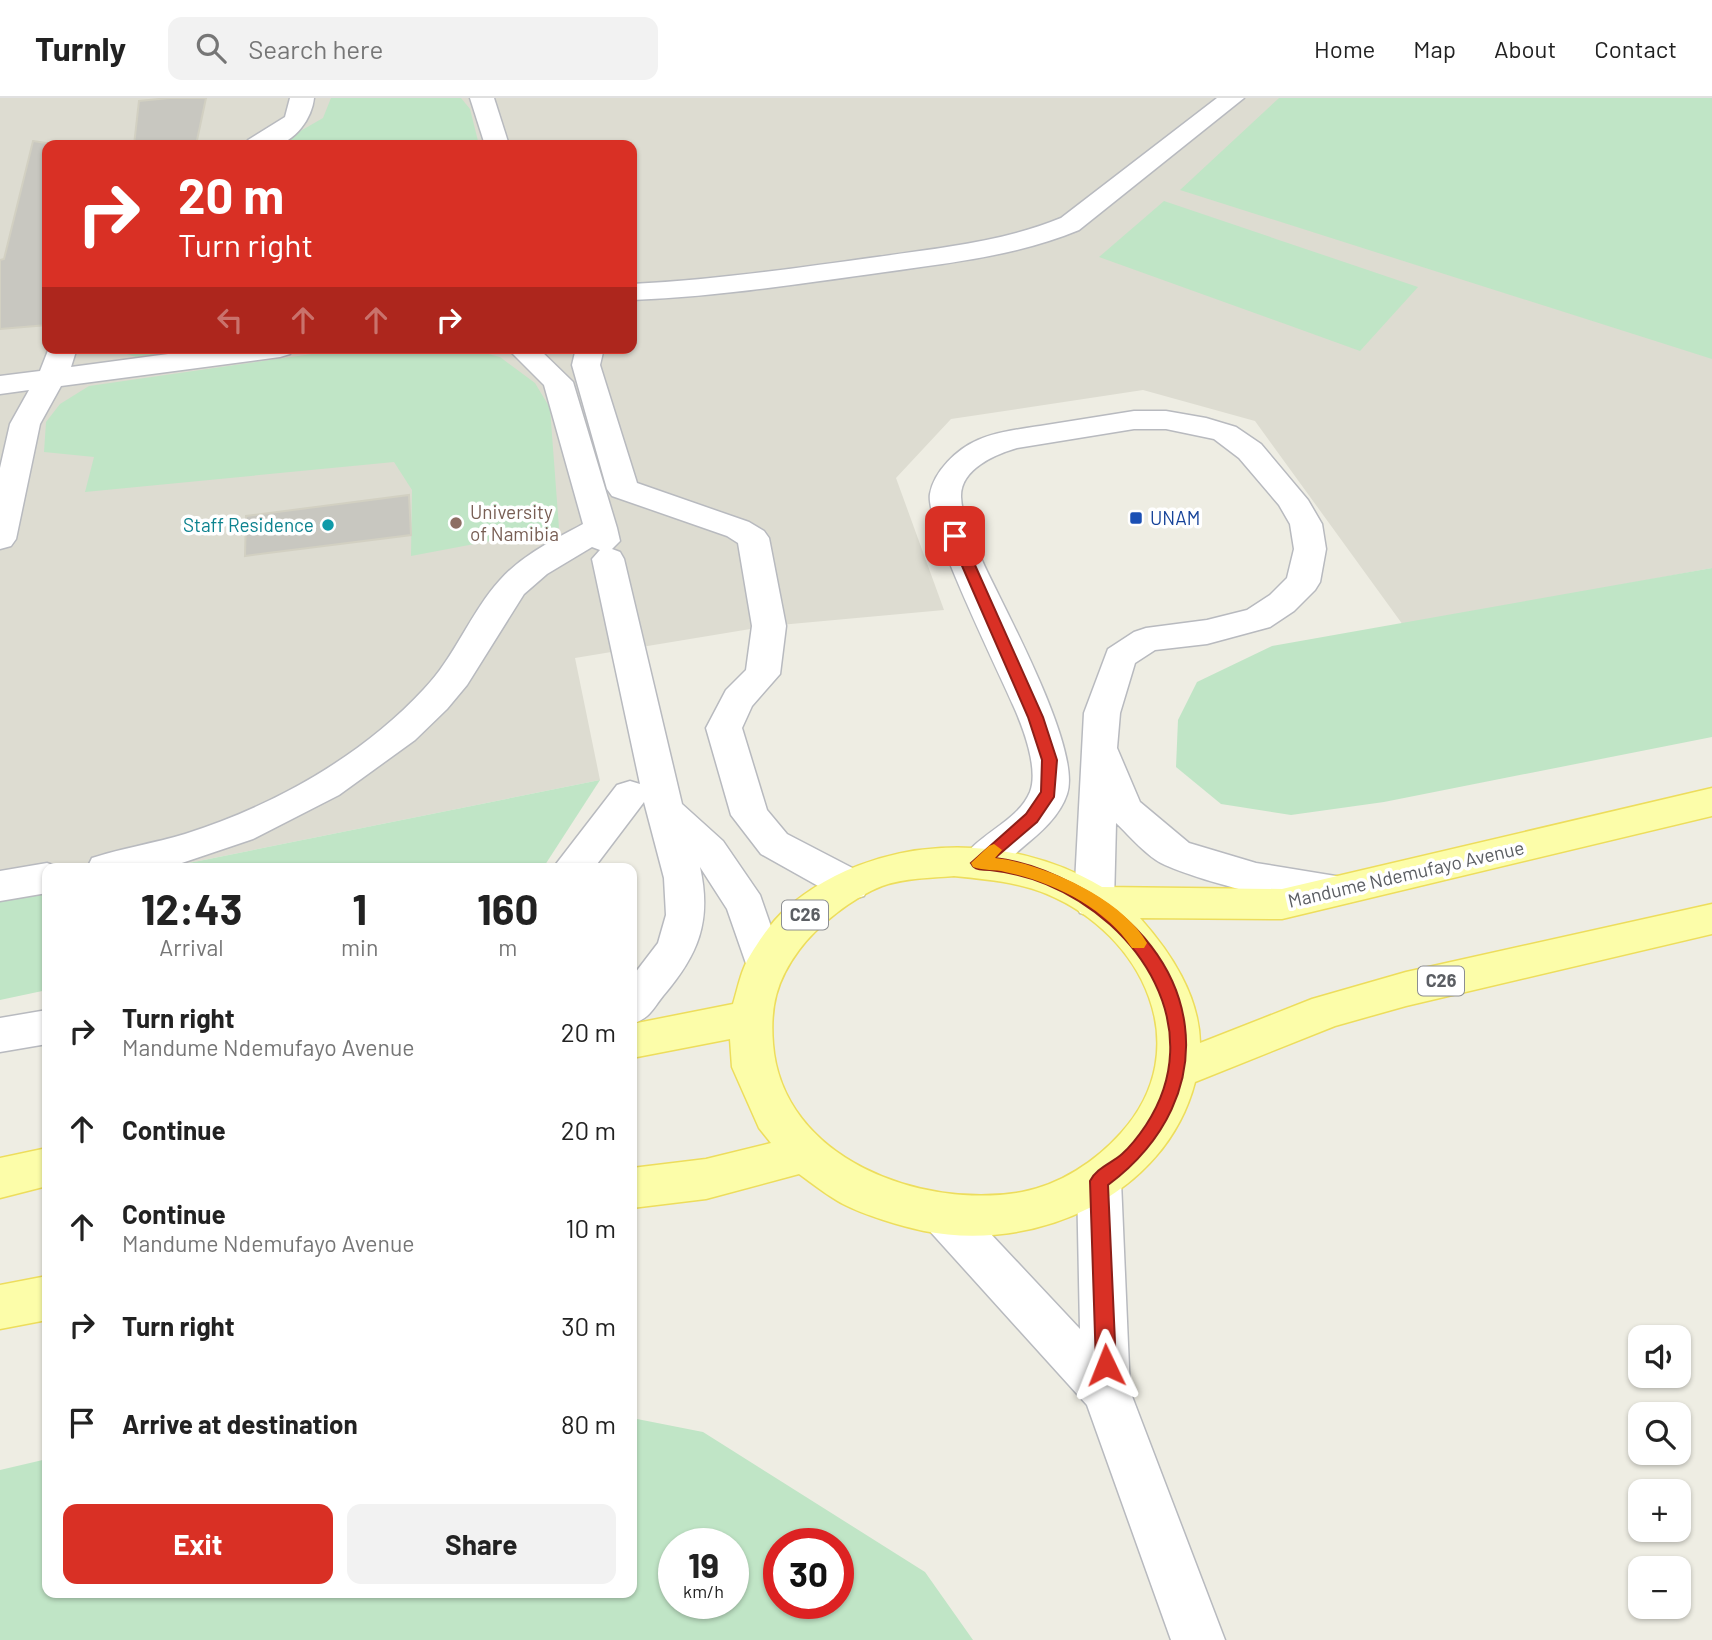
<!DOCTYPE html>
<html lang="en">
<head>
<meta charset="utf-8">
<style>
  :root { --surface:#fff; --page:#f2f2f2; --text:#222; --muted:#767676; --line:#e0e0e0; --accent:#d93025 }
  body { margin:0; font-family:Barlow,sans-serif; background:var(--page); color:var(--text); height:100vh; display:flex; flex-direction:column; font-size:26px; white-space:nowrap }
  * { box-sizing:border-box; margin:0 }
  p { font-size:23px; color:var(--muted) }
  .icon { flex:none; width:38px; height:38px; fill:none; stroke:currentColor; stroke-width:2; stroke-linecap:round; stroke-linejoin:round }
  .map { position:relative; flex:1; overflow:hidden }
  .panel { position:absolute; left:42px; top:765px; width:595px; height:735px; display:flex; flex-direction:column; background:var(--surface); border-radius:14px; box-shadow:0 2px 5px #0004 }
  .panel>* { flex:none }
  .hud { position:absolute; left:42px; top:42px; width:595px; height:214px; border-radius:14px; box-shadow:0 2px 5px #0004; background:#d93025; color:#fff; overflow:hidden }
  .buttons { position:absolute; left:1628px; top:1227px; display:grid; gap:14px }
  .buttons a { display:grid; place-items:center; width:63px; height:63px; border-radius:14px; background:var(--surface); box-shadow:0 2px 5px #0004; font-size:35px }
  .speed { position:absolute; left:658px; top:1430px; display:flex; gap:14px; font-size:35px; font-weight:700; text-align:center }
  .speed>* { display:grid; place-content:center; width:91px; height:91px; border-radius:50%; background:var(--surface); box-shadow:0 2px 5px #0004; line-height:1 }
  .speed small { font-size:18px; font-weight:400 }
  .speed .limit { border:10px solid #d22; background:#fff; color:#111 }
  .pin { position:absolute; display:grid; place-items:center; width:60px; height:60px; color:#fff; margin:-30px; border-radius:14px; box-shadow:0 4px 10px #0006 }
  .me { position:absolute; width:77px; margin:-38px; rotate:358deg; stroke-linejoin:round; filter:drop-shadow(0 0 5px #0008) }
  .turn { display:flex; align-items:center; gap:24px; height:147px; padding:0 21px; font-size:32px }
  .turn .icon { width:91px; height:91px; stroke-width:2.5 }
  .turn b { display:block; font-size:49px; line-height:60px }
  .lanes { display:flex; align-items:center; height:66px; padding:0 21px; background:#0003; justify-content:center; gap:35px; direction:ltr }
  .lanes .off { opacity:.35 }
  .eta { display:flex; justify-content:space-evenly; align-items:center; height:119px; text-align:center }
  .eta b { font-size:42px; font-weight:700; line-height:49px }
  .action { display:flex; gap:14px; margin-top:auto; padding:14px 21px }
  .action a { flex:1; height:80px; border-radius:14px; background:var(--accent); color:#fff; font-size:28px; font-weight:700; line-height:80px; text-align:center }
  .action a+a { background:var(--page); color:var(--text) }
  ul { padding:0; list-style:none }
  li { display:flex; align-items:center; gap:21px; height:98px; padding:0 21px }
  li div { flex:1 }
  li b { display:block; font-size:26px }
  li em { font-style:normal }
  header { display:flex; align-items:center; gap:42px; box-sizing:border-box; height:98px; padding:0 35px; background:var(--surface); border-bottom:2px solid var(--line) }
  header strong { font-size:33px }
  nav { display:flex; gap:38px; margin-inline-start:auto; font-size:24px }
  .search { width:490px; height:63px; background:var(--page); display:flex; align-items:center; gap:18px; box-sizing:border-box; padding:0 24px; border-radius:14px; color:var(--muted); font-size:26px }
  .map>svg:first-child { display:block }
</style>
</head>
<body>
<header>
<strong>Turnly</strong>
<div class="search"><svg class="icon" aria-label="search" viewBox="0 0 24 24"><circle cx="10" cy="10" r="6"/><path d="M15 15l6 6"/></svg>Search here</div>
<nav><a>Home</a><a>Map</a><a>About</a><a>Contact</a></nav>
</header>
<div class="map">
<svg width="1712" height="1542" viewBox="0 0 1712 1542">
  <rect width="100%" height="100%" fill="#eeede3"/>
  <path fill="#dddcd1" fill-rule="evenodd" d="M0,0H1712V470L1403,527L1255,323L1143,292L951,321L896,380L944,512L769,528L575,560L600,682L164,770H47V794L0,803ZM47,47H632V250H47Z"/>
  <g fill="#c0e5c6" fill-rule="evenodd">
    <polygon points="331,0 461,0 470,11 479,47 276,47 323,20"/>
    <polygon points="1279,0 1712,0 1712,261 1180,92"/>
    <polygon points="1164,103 1418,189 1360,253 1099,159"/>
    <polygon points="111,250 207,250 135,259"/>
    <polygon points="354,250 465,250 500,259 535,285 550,310 559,430 411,458 412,392 394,364 85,394 94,359 44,354 46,324 60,306 89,288"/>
    <polygon points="1712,470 1712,639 1384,704 1291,717 1221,706 1176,669 1178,622 1197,584 1272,548"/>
    <polygon points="600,682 543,770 164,770"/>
    <polygon points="47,794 47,892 0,902 0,803"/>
    <path d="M632,1320L703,1334L925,1474L973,1542H0V1372L47,1361V1494H632ZM674,1446H733V1505H674ZM779,1446H838V1505H779Z"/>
  </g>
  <g fill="#c8c7c0" stroke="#d2d0c2" stroke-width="2">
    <polygon points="169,0 206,0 196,47 134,47 139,3"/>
    <polygon points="33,43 47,45 47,227 0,231 0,162 4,161"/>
    <polygon points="409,397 411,437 245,458 246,418"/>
  </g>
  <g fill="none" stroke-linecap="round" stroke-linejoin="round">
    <defs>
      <g id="minor">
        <path d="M290,0H314C312,20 295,45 273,47C264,48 254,47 245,47L248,42L285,19Z"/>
        <polygon points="470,0 494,0 509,47 485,47"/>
        <path d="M1217,0H1244L1079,132C1014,159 941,166 871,176C791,187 712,199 632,202V186C715,182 795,170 877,159C939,150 1003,144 1061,120Z"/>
        <polygon points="49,250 77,250 71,269 213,250 294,250 290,256 280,259 61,288 40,326 16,441 11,448 0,451 0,370 10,326 29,292 0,296 0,278 40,273"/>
        <path d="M507,250H538L573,284L617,430L620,443L612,451L620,454L624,461L682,706L723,743L760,797L784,866L778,877L764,882L750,877L727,811L700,769C712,824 698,857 663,898C652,912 650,920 632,926V879L658,845L666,817L664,780L644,704L594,770H553L617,687L630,683L640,686L592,461L600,452L592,449L547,476L524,496L467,587L447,611L415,642L339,697L253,741L167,770H87L92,760C123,750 155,745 185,736C273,708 361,659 424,591C455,559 470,515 500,482C522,457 554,442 583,426L544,287Z"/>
        <polygon points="576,250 604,250 600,267 637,385 749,424 764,433 769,440 786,528 780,576 752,608 742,630 767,712 787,736 864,776 869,787 864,798 850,802 836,798 761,756 731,717 706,630 726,592 746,572 752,528 738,445 727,438 612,398 607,391 572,267"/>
        <path d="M1134,313H1166L1206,320L1236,329L1261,346L1308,402L1322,426L1326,451L1320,484L1315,492L1294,513L1270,529L1207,546L1155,552L1135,565L1120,615L1117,650L1140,704L1189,745L1256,765L1354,781L1359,792L1354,803C1316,815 1203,784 1165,767C1147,759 1130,738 1116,725L1114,804L1108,815L1094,819L1080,815L1074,804L1084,615L1108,551L1134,534L1146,530L1207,522L1247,512L1270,497L1287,480L1294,451L1290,426L1279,407L1239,360L1214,341L1166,331H1134L1017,350C996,356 960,371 961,399C962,423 976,448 985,469C1006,514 1082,652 1067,696C1060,718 1040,735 1023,749C1004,765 992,784 965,775L960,765C976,736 1017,725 1030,694C1039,671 1023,629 1013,607C998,572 925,424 930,396C934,373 957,351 978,342C996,334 1020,331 1040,328C1071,323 1103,318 1134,313Z"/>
        <polygon points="47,765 61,770 47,770 47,795 0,803 0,773"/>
        <polygon points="47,912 47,946 0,954 0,920"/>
        <polygon points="1099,1063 1115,1069 1121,1083 1130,1293 1225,1542 1171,1542 1087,1307 927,1130 920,1116 927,1102 943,1096 959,1102 1080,1231 1077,1083 1083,1069"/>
      </g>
      <g id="major">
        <path d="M1712,690V718L1282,821L1140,820C1171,855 1199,897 1200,945L1312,901L1406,874L1712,806V836L1406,908L1335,928L1195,984C1165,1099 1034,1155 924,1133C901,1128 864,1117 843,1106C828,1098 813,1086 799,1076L706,1101L632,1110V1070L706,1061L771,1045L759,1030L732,969L730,941L632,960V926L733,906C738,890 741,871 751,856C760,841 774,821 787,810C873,736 1006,731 1102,789L1282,791ZM954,778C985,781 1018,784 1047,796C1143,836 1198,950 1121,1035C1096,1063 1060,1087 1022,1094C922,1112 782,1061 773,946C770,909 776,883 799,852C817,828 853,799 882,788C904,780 931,780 954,778Z"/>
        <polygon points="47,1050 47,1088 0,1100 0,1060"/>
        <polygon points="47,1178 47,1222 0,1231 0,1187"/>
      </g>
    </defs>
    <use href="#minor" stroke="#b8babf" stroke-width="3"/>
    <use href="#major" stroke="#eddd5c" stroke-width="3"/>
    <use href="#minor" fill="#fff" fill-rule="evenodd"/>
    <use href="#major" fill="#fcfda9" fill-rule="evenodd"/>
  </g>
  <path fill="#d93025" stroke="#8d1f18" stroke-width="2" d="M955,434L962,438L1043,619L1057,662L1054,699L1037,724L995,760C1022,763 1051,774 1075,787C1204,852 1228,997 1108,1087L1116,1267L1113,1273L1106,1276L1099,1273L1096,1267L1090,1083C1096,1070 1112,1065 1122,1056C1131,1048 1140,1036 1146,1027C1209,931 1140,825 1046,786C1029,779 1008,774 990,772C985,772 977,772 974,769C972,768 972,766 971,765L1026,716L1041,694L1042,662L1028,619L949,438Z"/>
  <path fill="#f59e0b" d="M994,746L1002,752L995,760C1043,765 1123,801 1147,845L1144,850H1132C1105,809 1052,784 1005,774C995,771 984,773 973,769L971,765L989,748Z"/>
  <rect fill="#1a4fb4" stroke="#fff" stroke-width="2.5" x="1129" y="413" width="14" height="14" rx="3.5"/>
  <circle fill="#8d6e63" stroke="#fff" stroke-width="2.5" cx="456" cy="425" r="7"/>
  <circle fill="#0f9aa8" stroke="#fff" stroke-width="2.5" cx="328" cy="427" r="7"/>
  <g text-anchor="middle" stroke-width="7" stroke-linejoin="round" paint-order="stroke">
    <g fill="#fff" stroke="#8c8e92" stroke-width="2">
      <rect x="782" y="802.5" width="46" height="29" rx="5"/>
      <rect x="1418" y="868.5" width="46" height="29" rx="5"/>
    </g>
    <g font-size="18" font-weight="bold" fill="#5b5e63">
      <text x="805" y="823">C26</text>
      <text x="1441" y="889">C26</text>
    </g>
    <g font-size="19" fill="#785e54" stroke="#fff" text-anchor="start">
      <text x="470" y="421">University<tspan x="470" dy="22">of Namibia</tspan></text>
    </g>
    <g font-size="19" fill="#164399" stroke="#fff" text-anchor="start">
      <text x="1150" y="427">UNAM</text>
    </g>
    <g font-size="19" fill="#0d838f" stroke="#fff" text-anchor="end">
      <text x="314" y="434">Staff Residence</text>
    </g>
    <g font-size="19" fill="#5b5e63" stroke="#fff">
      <text transform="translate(1406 776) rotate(-13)" y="7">Mandume Ndemufayo Avenue</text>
    </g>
  </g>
</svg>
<div class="buttons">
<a><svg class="icon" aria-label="sound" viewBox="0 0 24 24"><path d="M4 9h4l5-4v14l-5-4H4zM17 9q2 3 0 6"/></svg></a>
<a><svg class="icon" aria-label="search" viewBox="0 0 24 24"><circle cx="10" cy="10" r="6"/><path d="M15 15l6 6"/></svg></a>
<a>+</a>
<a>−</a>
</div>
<div class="speed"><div>19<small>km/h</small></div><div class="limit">30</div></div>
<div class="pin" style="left:955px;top:438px;background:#d93025"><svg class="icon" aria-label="arrive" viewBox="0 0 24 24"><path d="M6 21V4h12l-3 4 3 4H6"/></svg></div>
<svg class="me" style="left:1106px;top:1267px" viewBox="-20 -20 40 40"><path d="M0-17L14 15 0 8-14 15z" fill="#d93025" stroke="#fff" stroke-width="4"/></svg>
<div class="hud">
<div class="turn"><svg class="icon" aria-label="right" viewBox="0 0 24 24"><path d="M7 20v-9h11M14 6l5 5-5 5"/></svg><div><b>20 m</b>Turn right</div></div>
<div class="lanes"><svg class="icon off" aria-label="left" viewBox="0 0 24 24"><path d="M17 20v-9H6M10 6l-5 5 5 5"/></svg><svg class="icon off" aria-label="ahead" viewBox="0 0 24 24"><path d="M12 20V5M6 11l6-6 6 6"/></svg><svg class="icon off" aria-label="ahead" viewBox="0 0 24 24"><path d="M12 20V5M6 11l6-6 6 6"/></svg><svg class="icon" aria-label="right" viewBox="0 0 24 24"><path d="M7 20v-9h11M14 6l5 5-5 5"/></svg></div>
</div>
<section class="panel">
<div class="eta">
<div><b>12:43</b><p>Arrival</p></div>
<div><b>1</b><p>min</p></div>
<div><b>160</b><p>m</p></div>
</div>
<ul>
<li><svg class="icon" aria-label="right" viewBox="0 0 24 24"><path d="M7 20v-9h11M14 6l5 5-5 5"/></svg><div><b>Turn right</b><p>Mandume Ndemufayo Avenue</p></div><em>20 m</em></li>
<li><svg class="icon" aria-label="ahead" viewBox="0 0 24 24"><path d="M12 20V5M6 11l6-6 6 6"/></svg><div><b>Continue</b></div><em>20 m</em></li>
<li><svg class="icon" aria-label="ahead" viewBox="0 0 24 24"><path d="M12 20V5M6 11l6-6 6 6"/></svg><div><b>Continue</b><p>Mandume Ndemufayo Avenue</p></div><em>10 m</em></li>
<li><svg class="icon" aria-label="right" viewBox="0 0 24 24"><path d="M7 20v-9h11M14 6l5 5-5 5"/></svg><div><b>Turn right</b></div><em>30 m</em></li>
<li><svg class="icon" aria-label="arrive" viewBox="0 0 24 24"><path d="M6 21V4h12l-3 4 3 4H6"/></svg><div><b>Arrive at destination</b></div><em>80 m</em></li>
</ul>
<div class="action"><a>Exit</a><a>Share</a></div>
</section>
</div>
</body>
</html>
